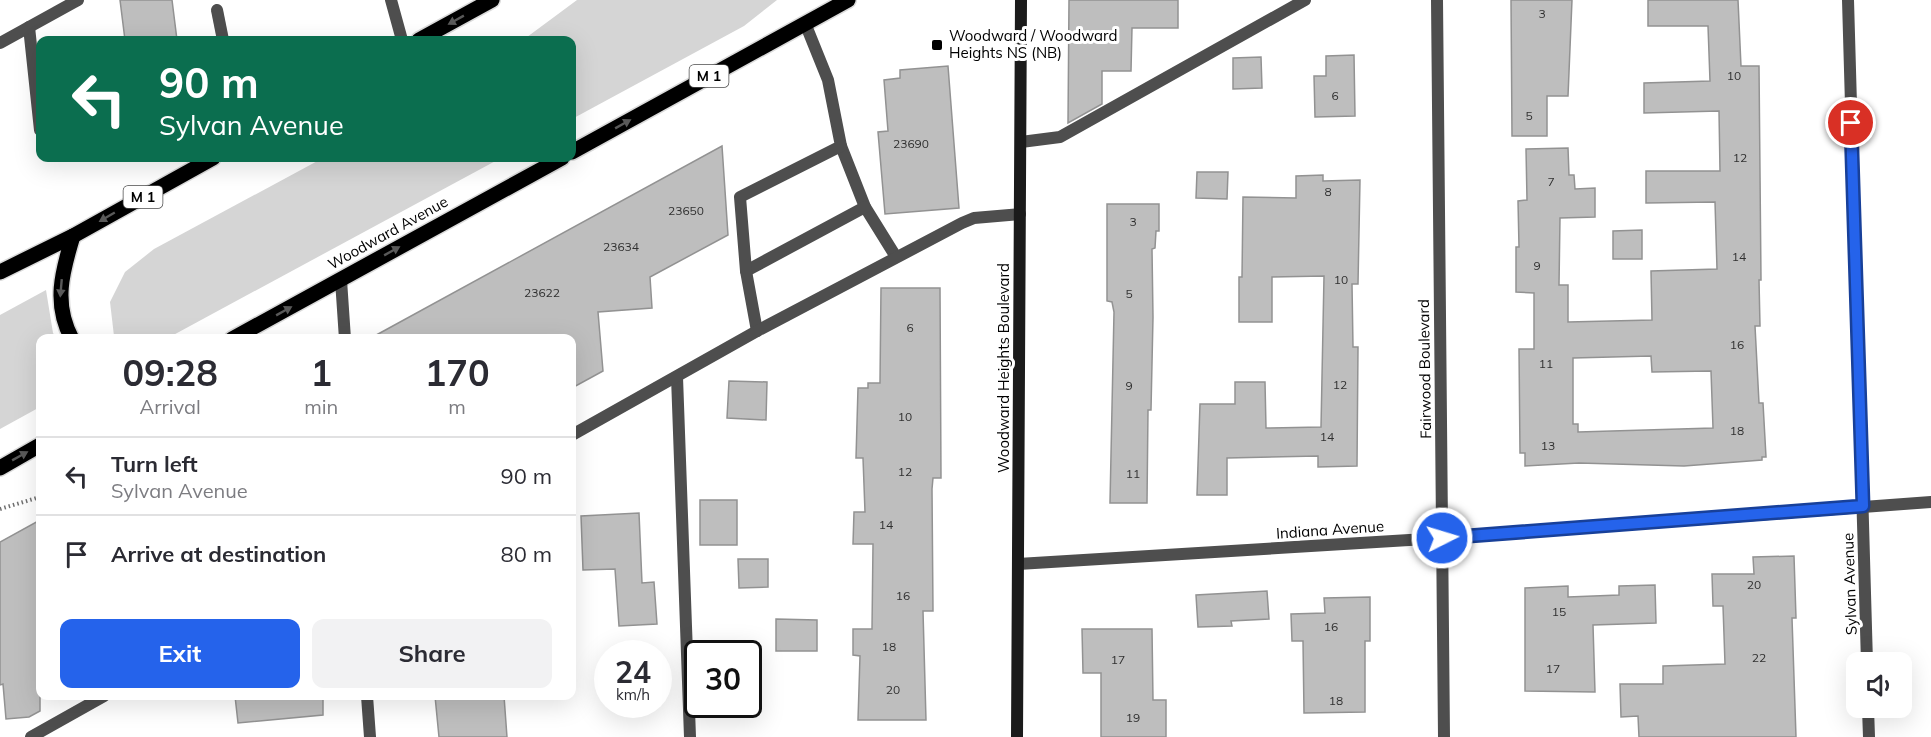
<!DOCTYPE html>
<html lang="en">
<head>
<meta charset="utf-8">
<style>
  :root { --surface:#fff; --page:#f2f2f3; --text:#2b2b33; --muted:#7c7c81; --line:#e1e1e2; --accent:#2563eb }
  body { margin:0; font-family:Mulish,sans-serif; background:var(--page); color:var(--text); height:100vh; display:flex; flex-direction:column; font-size:22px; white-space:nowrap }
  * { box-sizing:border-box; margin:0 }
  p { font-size:20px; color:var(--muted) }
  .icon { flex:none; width:33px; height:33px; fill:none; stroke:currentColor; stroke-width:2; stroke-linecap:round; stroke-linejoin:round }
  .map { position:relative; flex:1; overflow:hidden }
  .sheet { position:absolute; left:36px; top:334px; width:540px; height:366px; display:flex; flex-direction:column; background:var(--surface); border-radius:12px; box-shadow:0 6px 24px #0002 }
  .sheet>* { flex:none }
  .top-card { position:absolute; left:36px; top:36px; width:540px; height:126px; border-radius:12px; box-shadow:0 6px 24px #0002; background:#0b6e4f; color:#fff; overflow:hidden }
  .buttons { position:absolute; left:1846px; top:652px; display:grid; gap:12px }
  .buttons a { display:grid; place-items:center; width:66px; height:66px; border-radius:12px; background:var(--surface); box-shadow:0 6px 24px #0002; font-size:30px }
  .speed { position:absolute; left:594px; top:640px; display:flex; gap:12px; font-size:30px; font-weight:700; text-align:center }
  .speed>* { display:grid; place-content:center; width:78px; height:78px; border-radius:50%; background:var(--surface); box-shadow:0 6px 24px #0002; line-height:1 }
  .speed small { font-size:15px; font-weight:400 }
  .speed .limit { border:3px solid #111; border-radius:9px; background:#fff; color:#111 }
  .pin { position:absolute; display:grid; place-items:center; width:51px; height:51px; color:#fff; margin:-26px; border:3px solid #fff; border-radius:50%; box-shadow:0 2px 6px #0007 }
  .me { position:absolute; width:66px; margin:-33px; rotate:85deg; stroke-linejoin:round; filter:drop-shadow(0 0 4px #0008) }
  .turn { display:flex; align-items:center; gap:21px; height:126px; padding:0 24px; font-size:27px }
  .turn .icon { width:78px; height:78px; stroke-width:2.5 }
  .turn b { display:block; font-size:42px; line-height:51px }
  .eta { display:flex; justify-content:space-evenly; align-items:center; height:102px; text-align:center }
  .eta b { font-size:36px; font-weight:700; line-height:42px }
  .cta { display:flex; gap:12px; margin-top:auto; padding:12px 24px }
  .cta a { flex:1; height:69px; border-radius:12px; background:var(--accent); color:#fff; font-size:24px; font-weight:700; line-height:69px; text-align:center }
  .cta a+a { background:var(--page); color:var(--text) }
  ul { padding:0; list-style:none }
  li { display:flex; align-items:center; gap:18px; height:78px; padding:0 24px; border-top:2px solid var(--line) }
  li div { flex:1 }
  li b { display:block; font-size:22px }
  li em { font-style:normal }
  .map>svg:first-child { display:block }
</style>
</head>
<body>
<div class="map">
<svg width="1931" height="737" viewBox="0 0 1931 737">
  <rect width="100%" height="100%" fill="#fff"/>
  <g fill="#d5d5d5">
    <polygon points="577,0 777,0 744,26 572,119 572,40 523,40"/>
    <polygon points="323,158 501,158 166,339 120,339 114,336 110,302 125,272 154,249"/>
    <polygon points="46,290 53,333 57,339 40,339 40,407 0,429 0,315"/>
  </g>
  <g fill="#bebebe" stroke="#929292" stroke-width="1.5" fill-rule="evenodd">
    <polygon points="120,0 172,0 177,40 125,40"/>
    <polygon points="1069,0 1178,0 1178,28 1132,28 1131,71 1102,71 1102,104 1068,123"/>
    <polygon points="1511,0 1572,0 1568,96 1547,96 1547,136 1512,136"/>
    <path d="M1648,0H1738L1741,66H1759L1761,280H1759L1760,326H1755L1759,403H1763L1766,457H1762V460L1684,466L1579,463L1525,466V453H1520L1519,349H1534V293L1516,292V247H1519L1518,201L1527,200L1526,149L1568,148L1569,175H1574L1575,189L1595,188V217L1560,218L1559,285H1568V322L1652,320L1651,271L1717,269L1715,202L1646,203V171H1720L1719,111L1644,113V83L1710,81L1708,26H1648ZM1651,356L1652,372L1711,371L1713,428L1578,432V424H1573V358Z"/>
    <polygon points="1354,55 1355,116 1315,117 1314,76 1326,76 1326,56"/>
    <polygon points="1261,57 1262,88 1233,89 1233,58"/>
    <polygon points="948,66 959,208 885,214 878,132 888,131 884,80 900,78 900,70"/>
    <polygon points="722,146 728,235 650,277 652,308 598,312 603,371 572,388 572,339 369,339"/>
    <polygon points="1197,172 1228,172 1227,199 1196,198"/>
    <polygon points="1323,175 1323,181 1360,180 1358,284 1352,284 1353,347 1358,347 1357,466 1318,467 1318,456 1227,458 1227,495 1197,495 1200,404 1235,404 1235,382 1265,382 1266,428 1321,427 1324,276 1272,277 1272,322 1239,322 1239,277 1242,277 1243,197 1296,198 1296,176"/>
    <polygon points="1107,204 1159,204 1159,231 1156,231 1155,248 1152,249 1153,317 1151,410 1148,410 1147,503 1110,503 1114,312 1112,302 1107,301"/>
    <polygon points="1642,230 1642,259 1613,259 1613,231"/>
    <polygon points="881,288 940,288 941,478 933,478 932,489 933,611 923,611 926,720 858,720 860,656 853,655 853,629 872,629 873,544 853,544 854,512 865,512 863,458 856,458 858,388 868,388 868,383 880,383"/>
    <polygon points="729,381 767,382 766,420 727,418"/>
    <rect x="700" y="500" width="37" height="45"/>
    <polygon points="639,513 642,583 654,582 657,624 619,626 615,569 583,570 581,516"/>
    <polygon points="40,520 40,711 29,717 6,719 3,684 0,685 0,542"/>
    <polygon points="1794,556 1796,618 1792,618 1796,737 1639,737 1638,716 1621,717 1620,684 1663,684 1663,666 1725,664 1723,606 1713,606 1712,574 1754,574 1753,557"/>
    <polygon points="738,559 768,559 768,587 739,588"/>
    <polygon points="1655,585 1656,623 1593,625 1595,692 1525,691 1525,588 1568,586 1568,597 1619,595 1619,586"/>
    <polygon points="1267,591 1269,619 1231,621 1232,626 1198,627 1196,595"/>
    <polygon points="1370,597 1370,641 1365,641 1365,712 1304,713 1303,641 1292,641 1291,614 1325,613 1324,598"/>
    <polygon points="776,619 817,620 817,651 776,651"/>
    <polygon points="1082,629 1152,629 1153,700 1166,700 1166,737 1101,737 1101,673 1083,673"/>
    <polygon points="235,696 323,696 323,715 238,723"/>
    <polygon points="435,696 504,696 507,737 439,737"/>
  </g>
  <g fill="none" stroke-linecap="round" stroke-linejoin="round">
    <defs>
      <g id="primary">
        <polyline points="419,40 492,0"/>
        <polyline points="572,152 848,0"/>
        <polyline points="0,272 73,236 213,158"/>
        <path d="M72,339C53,304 62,272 73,236"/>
        <polyline points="232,339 562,158"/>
        <polyline points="0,468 40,445"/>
      </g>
    </defs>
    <use href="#primary" stroke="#dbdbdb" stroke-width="18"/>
    <g stroke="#707070" stroke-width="4" stroke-dasharray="1.5 3" stroke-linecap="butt">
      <polyline points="312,339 324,339"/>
      <polyline points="0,509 40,497"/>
    </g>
    <g stroke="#4e4e4e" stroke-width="12">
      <polyline points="217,10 223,40"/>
      <polyline points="29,27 40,130"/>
      <polyline points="0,43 78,0"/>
      <polyline points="1021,142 1060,137 1305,0"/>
      <polyline points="841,146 865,207 896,257"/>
      <polyline points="746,271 865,207"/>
      <polyline points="757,331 746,271 740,197 841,146 828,80 805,23"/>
      <polyline points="677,377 690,737"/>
      <polyline points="572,435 757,331 962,223 974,218 1020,214"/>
      <polyline points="31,737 104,696"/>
    </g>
    <g stroke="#4e4e4e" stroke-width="12">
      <polyline points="391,0 402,40"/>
      <polyline points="1437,0 1444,737"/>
      <polyline points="1848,0 1867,663"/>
      <polyline points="341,280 345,339"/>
      <polyline points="1018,564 1442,538 1931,502"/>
      <polyline points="367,696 370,737"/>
      <polyline points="1868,708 1869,737"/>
    </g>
    <polyline stroke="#1b1b1b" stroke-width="12" points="1017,737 1021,0"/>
    <use href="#primary" stroke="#000" stroke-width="15"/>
  </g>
  <defs><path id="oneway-solid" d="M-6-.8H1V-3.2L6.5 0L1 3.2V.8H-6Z" transform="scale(1.5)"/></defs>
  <g fill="#595959">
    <use href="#oneway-solid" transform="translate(456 20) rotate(151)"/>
    <use href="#oneway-solid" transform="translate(623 124) rotate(-29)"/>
    <use href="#oneway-solid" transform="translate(107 217) rotate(150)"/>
    <use href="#oneway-solid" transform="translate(392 251) rotate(-29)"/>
    <use href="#oneway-solid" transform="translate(61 288) rotate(95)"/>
    <use href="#oneway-solid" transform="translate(284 311) rotate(-29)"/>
    <use href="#oneway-solid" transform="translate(20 456) rotate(-29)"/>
  </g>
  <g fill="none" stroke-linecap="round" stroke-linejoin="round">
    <defs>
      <polyline id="route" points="1442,538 1863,506 1851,123"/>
    </defs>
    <use href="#route" stroke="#184099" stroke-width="15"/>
    <use href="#route" stroke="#2563eb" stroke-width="10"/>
  </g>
  <rect fill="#000" stroke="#fff" stroke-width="2" x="931" y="39" width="12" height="12" rx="3"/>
  <g text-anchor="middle" stroke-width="6" stroke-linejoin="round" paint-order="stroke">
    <g font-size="12" fill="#303030">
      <text x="1542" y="18">3</text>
      <text x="1734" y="80">10</text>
      <text x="1335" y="100">6</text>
      <text x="1529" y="120">5</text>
      <text x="911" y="148">23690</text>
      <text x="1740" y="162">12</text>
      <text x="1551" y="186">7</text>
      <text x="1328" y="196">8</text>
      <text x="686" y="215">23650</text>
      <text x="1133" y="226">3</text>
      <text x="621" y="251">23634</text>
      <text x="1739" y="261">14</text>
      <text x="1537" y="270">9</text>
      <text x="1341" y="284">10</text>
      <text x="542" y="297">23622</text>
      <text x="1129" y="298">5</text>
      <text x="910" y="332">6</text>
      <text x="1737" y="349">16</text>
      <text x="1546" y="368">11</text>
      <text x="1340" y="389">12</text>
      <text x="1129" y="390">9</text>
      <text x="905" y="421">10</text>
      <text x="1737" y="435">18</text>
      <text x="1327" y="441">14</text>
      <text x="1548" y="450">13</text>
      <text x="905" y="476">12</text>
      <text x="1133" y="478">11</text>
      <text x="886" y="529">14</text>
      <text x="1754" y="589">20</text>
      <text x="903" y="600">16</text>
      <text x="1559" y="616">15</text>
      <text x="1331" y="631">16</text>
      <text x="889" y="651">18</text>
      <text x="1759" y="662">22</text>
      <text x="1118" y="664">17</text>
      <text x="1553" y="673">17</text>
      <text x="893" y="694">20</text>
      <text x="1336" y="705">18</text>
      <text x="1133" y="722">19</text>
    </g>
    <g fill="#fff" stroke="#4c4c4c" stroke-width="1.5">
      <rect x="689.5" y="65" width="39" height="22" rx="4.5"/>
      <rect x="123.5" y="186" width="39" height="22" rx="4.5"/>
    </g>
    <g font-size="14" font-weight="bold" fill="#000">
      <text x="709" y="81">M 1</text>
      <text x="143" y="202">M 1</text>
    </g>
    <g font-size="15" fill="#000" stroke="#fff" text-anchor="start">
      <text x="949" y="41">Woodward / Woodward<tspan x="949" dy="17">Heights NS (NB)</tspan></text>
    </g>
    <g font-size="15" fill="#000" stroke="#fff">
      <text transform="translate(388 233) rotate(-29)" y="5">Woodward Avenue</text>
      <text transform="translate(1004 368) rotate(-90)" y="5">Woodward Heights Boulevard</text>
      <text transform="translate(1425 369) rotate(-91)" y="5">Fairwood Boulevard</text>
      <text transform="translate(1330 530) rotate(-4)" y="5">Indiana Avenue</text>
      <text transform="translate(1850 584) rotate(-92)" y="5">Sylvan Avenue</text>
    </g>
  </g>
</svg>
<div class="buttons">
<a><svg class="icon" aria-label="sound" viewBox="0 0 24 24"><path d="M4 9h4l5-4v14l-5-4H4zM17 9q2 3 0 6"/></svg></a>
</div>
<div class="speed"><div>24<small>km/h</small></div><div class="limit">30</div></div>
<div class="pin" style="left:1851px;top:123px;background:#d93025"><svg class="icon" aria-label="arrive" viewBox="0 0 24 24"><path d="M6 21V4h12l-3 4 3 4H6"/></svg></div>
<svg class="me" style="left:1442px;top:538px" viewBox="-20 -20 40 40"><circle r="17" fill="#2563eb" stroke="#fff" stroke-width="3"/><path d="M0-11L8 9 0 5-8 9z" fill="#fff"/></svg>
<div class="top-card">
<div class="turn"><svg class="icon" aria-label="left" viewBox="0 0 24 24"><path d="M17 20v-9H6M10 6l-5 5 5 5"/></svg><div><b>90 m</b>Sylvan Avenue</div></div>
</div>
<section class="sheet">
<div class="eta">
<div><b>09:28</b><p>Arrival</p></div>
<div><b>1</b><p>min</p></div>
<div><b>170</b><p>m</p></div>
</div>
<ul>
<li><svg class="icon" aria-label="left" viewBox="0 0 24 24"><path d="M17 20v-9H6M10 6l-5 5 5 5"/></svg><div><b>Turn left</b><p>Sylvan Avenue</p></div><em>90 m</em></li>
<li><svg class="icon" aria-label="arrive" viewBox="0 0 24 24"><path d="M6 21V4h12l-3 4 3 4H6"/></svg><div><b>Arrive at destination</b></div><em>80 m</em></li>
</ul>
<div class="cta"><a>Exit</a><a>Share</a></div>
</section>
</div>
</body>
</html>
